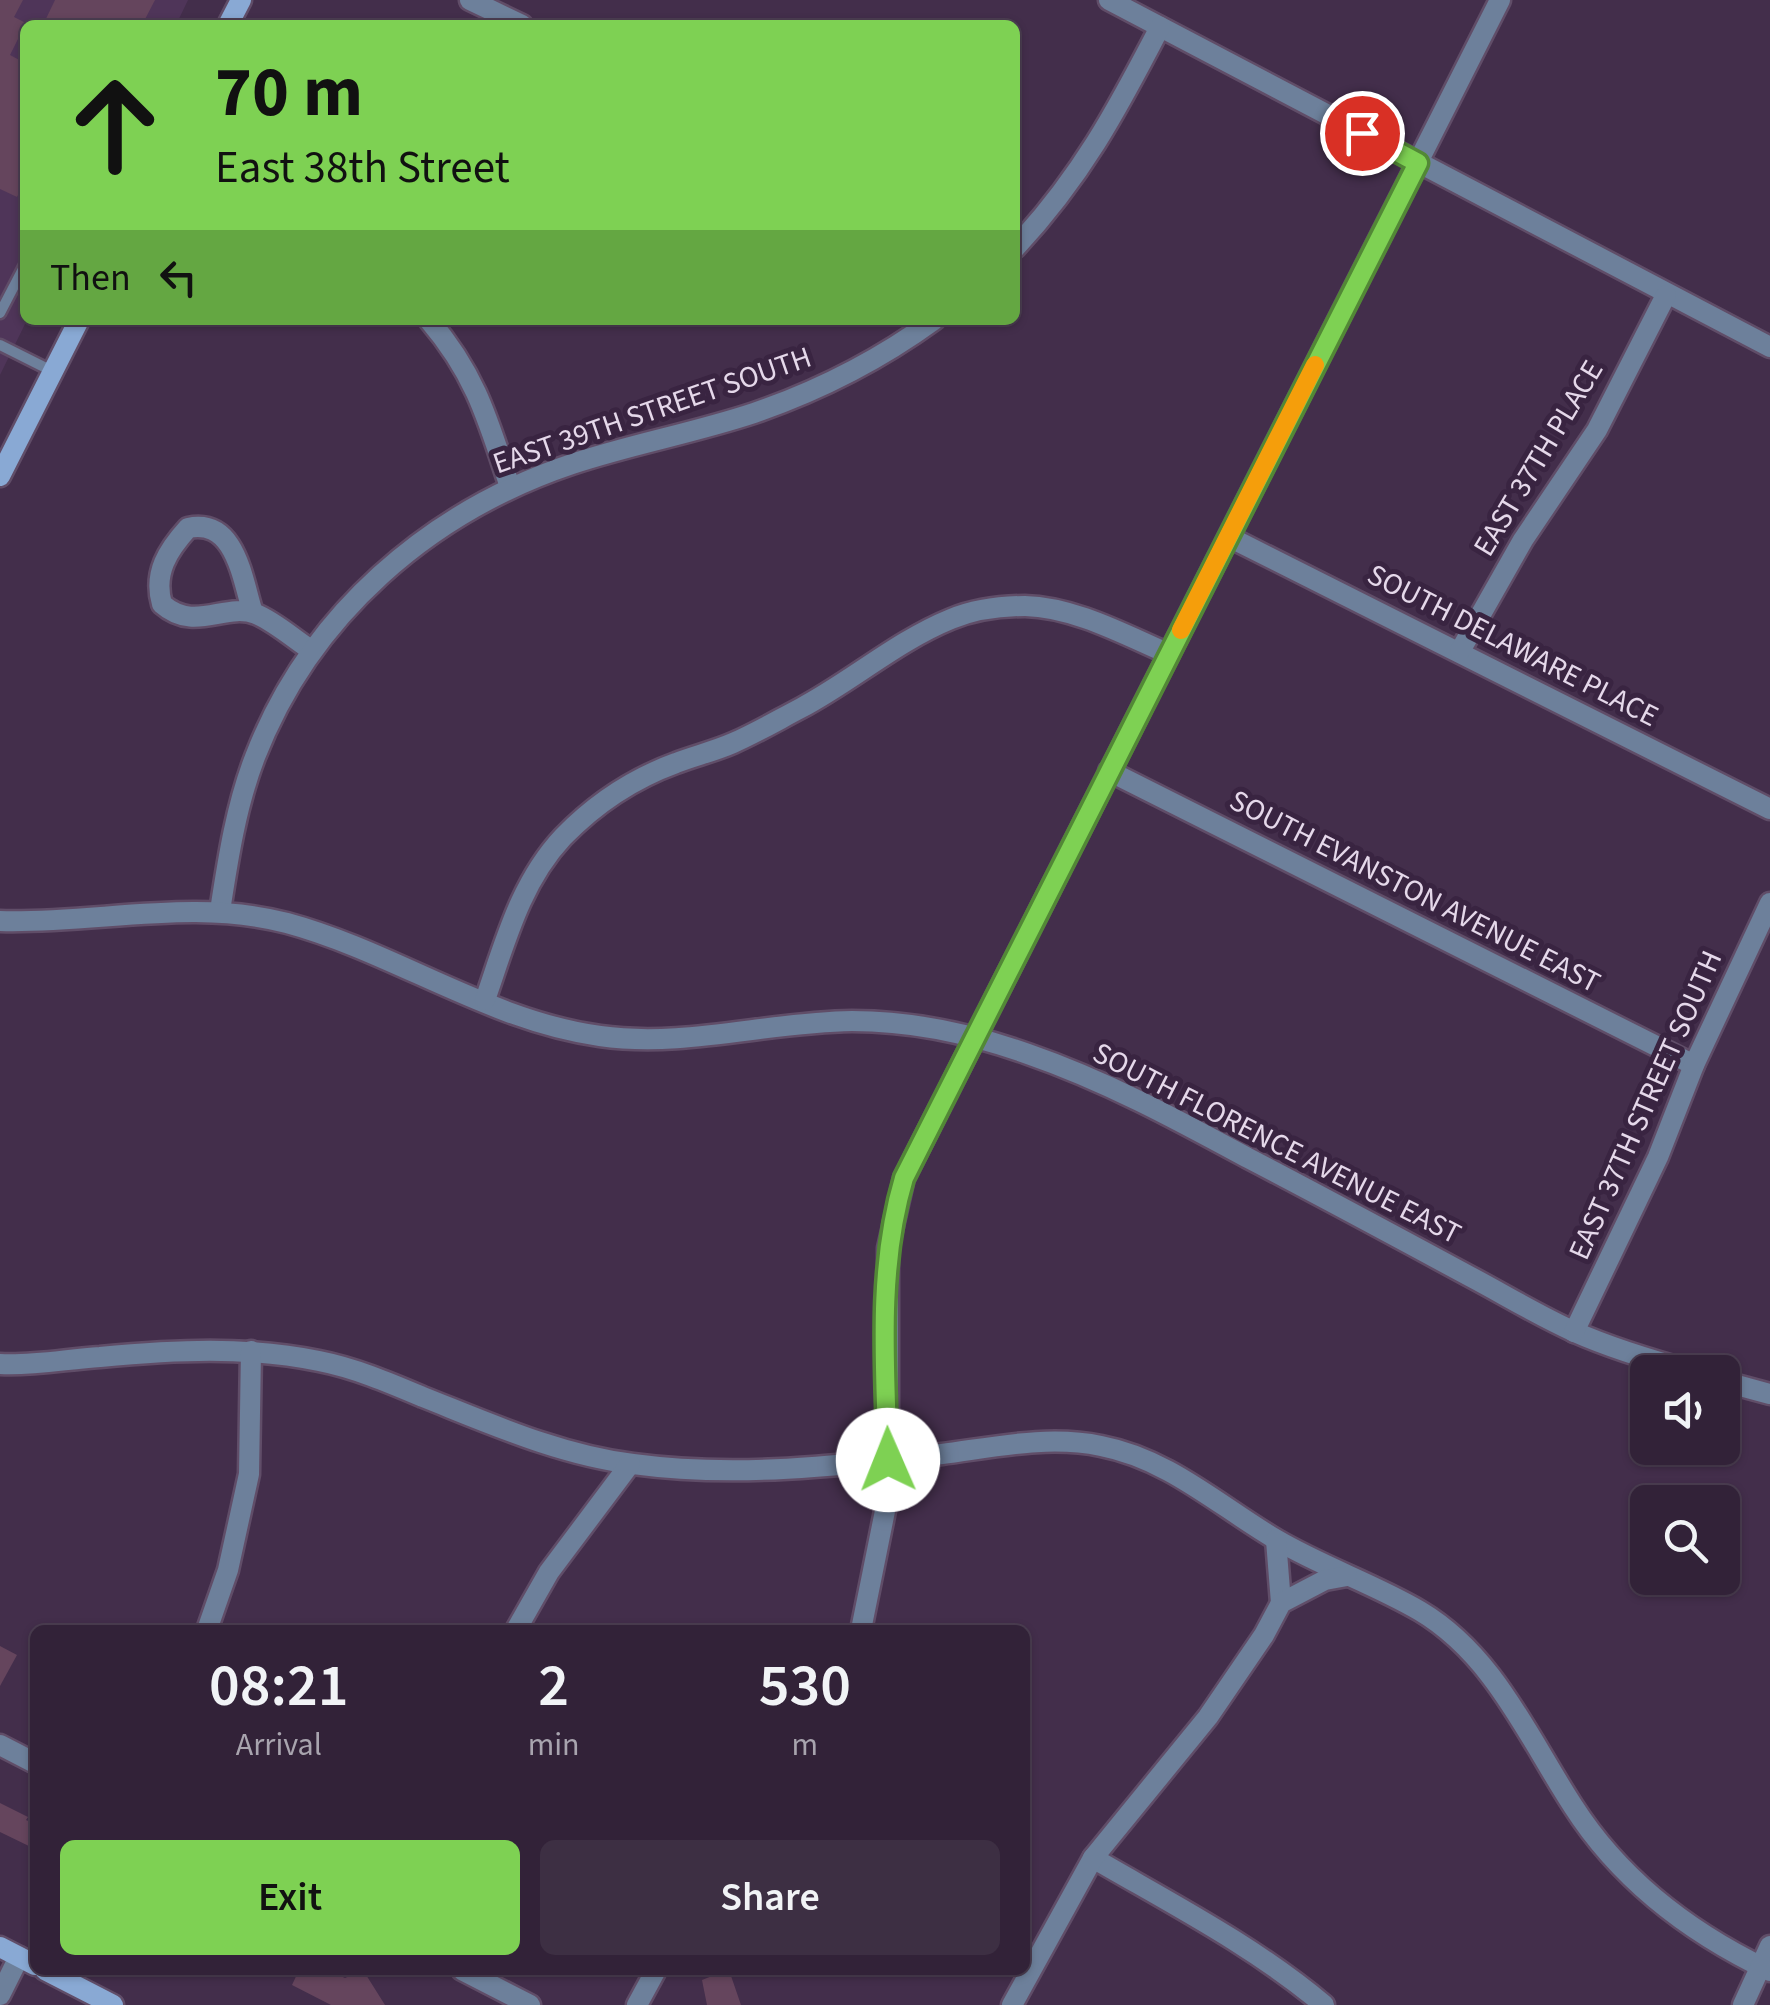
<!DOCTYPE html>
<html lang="en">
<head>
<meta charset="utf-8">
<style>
  :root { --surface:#322238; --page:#3d2f43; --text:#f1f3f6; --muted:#a8a4ae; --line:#4d3f53; --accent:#7ed153 }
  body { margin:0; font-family:"Source Sans 3",sans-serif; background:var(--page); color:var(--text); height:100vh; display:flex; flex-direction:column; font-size:38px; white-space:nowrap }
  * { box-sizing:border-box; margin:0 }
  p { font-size:32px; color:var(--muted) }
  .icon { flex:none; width:55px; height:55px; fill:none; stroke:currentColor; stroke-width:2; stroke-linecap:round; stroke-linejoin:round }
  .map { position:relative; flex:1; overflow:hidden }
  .drawer { position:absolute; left:30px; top:1625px; width:1000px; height:350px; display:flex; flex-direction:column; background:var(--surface); border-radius:15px; box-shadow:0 2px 8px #0004,0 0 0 2px var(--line) }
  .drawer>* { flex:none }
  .hud { position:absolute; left:20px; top:20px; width:1000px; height:305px; border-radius:15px; box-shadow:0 2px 8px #0004,0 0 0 2px var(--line); background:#7ed153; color:#111; overflow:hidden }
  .fabs { position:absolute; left:1630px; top:1355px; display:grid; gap:20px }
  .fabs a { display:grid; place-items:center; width:110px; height:110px; border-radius:15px; background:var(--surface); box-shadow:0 2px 8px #0004,0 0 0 2px var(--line); font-size:50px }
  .pin { position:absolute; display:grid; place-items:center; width:85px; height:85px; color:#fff; margin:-42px; border:5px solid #fff; border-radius:50%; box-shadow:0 2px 10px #0007 }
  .me { position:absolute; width:110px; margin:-55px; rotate:359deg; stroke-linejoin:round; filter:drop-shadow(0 0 8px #0008) }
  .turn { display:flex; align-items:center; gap:35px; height:210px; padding:0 30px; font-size:45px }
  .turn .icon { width:130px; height:130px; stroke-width:2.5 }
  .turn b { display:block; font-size:70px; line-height:85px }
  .then { display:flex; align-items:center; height:95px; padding:0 30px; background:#0003; gap:20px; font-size:38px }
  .eta { display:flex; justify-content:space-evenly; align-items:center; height:170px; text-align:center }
  .eta b { font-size:60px; font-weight:600; line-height:70px }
  .primary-button { display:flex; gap:20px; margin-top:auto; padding:20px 30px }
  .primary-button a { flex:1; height:115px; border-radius:15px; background:var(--accent); color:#111; font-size:40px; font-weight:600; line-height:115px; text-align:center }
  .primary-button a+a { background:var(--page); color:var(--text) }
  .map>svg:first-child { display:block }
</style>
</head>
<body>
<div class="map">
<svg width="1770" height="2005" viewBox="0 0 1770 2005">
  <rect width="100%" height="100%" fill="#432e4b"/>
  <polygon fill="#4f3559" points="0,0 188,0 176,25 25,25 27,320 0,375"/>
  <g fill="#65455d">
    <polygon points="0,0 23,0 14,17 26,23 10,55 25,63 25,181 17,197 0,189"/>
    <polygon points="55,0 155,0 142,25 43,25"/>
    <polygon points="0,1646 17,1655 0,1686"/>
    <polygon points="0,1803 28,1817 26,1820 35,1824 35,1849 0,1832"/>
    <polygon points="299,1970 328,1970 345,1978 363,1970 385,2005 331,2005 292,1985"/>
    <polygon points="710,1970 729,1970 741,2005 707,2005 702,1980 712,1976"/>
  </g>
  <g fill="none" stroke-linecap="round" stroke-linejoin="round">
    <defs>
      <g id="service">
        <polyline points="0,313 25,265"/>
        <polyline points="0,345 52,371"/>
      </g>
      <g id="minor">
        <polyline points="470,0 522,25"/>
        <polyline points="1109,0 1770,347"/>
        <path d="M1015,248C1081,177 1116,112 1160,27"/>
        <path d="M429,320C476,375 488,420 510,487"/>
        <polyline points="1229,537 1770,809"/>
        <path d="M253,613C242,579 236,518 188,528C168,550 153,573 162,604C195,633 225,602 256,614C275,622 294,639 311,650"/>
        <polyline points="1460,651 1523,540 1597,430 1666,295"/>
        <polyline points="1109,771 1694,1065"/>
        <path d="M220,911C228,859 236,806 255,757C310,615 429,512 572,464C632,444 694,433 754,413C818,391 879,360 934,320"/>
        <path d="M0,921C97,924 191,898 287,923C394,952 490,1021 600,1036C685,1048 767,1022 852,1021C911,1021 972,1034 1028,1054C1106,1081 1176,1119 1248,1158C1323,1197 1397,1237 1471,1277C1505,1295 1539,1316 1575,1332C1613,1349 1654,1361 1694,1372"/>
        <path d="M485,1000C505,943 520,883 563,837C595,804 632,779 676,763C694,756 715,751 733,743C756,733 778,720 801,708C852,681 897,641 951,619C973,610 1001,606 1025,606C1074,607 1125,635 1169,654"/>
        <polyline points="1574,1332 1658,1157 1694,1065 1770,903"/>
        <path d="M0,1364C33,1366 67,1359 100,1357C174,1350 246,1346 319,1361C355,1368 390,1383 423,1397C491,1424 560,1455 633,1464C736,1478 839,1466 942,1454C995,1447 1049,1435 1101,1446C1169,1459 1219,1506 1277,1540C1323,1567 1374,1584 1420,1611C1494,1655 1528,1737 1573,1806C1621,1881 1690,1933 1770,1971"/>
        <polyline points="1722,1381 1770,1394"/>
        <polyline points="1276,1540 1281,1603"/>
        <polyline points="207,1630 228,1570 249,1474 251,1351"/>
        <polyline points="516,1630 549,1572 630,1464"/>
        <polyline points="861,1630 888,1496 888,1248 904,1178 1500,0"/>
        <polyline points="0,1745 35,1763"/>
        <path d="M1093,1858C1172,1904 1254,1946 1324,2005"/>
        <polyline points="462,1970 530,2005"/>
        <polyline points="0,1995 19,1957"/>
        <polyline points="637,2005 656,1970"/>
        <polyline points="1012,2005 1093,1858 1208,1717 1264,1635 1281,1603 1325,1580 1347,1576"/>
      </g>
      <polyline id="tertiary" points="1743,2005 1770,1946"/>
      <g id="secondary">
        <polyline points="228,25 241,0"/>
        <polyline points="0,476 79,320"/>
        <polyline points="0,1947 35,1965"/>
        <polyline points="45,1970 113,2005"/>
      </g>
    </defs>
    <use href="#service" stroke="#604d68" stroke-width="15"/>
    <use href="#minor" stroke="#604d68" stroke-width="25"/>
    <use href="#tertiary" stroke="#604d68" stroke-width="25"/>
    <use href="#secondary" stroke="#604d68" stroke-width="25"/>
    <use href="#service" stroke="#6d809b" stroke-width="10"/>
    <use href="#minor" stroke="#6d809b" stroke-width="20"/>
    <use href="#tertiary" stroke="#6d809b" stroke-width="20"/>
    <use href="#secondary" stroke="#89a9d4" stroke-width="20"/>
  </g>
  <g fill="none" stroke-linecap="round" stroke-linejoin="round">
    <defs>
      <path id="route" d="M888,1460C885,1367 877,1268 904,1178L1418,163L1362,133"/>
    </defs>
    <use href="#route" stroke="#528836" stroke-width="25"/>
    <use href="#route" stroke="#7ed153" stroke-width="18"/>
    <polyline stroke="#f59e0b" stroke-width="18" points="1181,630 1315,365"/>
  </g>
  <g text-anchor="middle" stroke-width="10" stroke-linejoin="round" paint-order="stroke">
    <g font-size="30" fill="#e5d8ea" stroke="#392441">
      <text transform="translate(652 410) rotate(-19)" y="10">EAST 39TH STREET SOUTH</text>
      <text transform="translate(1538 458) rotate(-59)" y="10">EAST 37TH PLACE</text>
      <text transform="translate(1513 645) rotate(27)" y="10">SOUTH DELAWARE PLACE</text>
      <text transform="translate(1415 891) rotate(27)" y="10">SOUTH EVANSTON AVENUE EAST</text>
      <text transform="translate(1645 1105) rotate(-66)" y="10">EAST 37TH STREET SOUTH</text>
      <text transform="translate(1277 1143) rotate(27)" y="10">SOUTH FLORENCE AVENUE EAST</text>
    </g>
  </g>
</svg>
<div class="fabs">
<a><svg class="icon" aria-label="sound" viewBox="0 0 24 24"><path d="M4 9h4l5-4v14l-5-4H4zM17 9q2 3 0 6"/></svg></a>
<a><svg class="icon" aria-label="search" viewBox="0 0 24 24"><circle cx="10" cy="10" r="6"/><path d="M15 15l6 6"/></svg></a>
</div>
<div class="pin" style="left:1362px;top:133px;background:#d93025"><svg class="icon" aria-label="arrive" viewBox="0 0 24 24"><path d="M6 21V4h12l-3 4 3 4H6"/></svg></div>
<svg class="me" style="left:888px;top:1460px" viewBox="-20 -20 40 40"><circle r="19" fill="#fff"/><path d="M0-13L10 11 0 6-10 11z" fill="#7ed153"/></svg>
<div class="hud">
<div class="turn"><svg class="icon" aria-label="ahead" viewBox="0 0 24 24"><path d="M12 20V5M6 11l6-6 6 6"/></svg><div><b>70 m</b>East 38th Street</div></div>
<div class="then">Then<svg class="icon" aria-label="left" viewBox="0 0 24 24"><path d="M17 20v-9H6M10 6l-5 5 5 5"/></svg></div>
</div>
<section class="drawer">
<div class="eta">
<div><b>08:21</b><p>Arrival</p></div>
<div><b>2</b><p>min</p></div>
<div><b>530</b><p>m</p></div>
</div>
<div class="primary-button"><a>Exit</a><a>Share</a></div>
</section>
</div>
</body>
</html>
